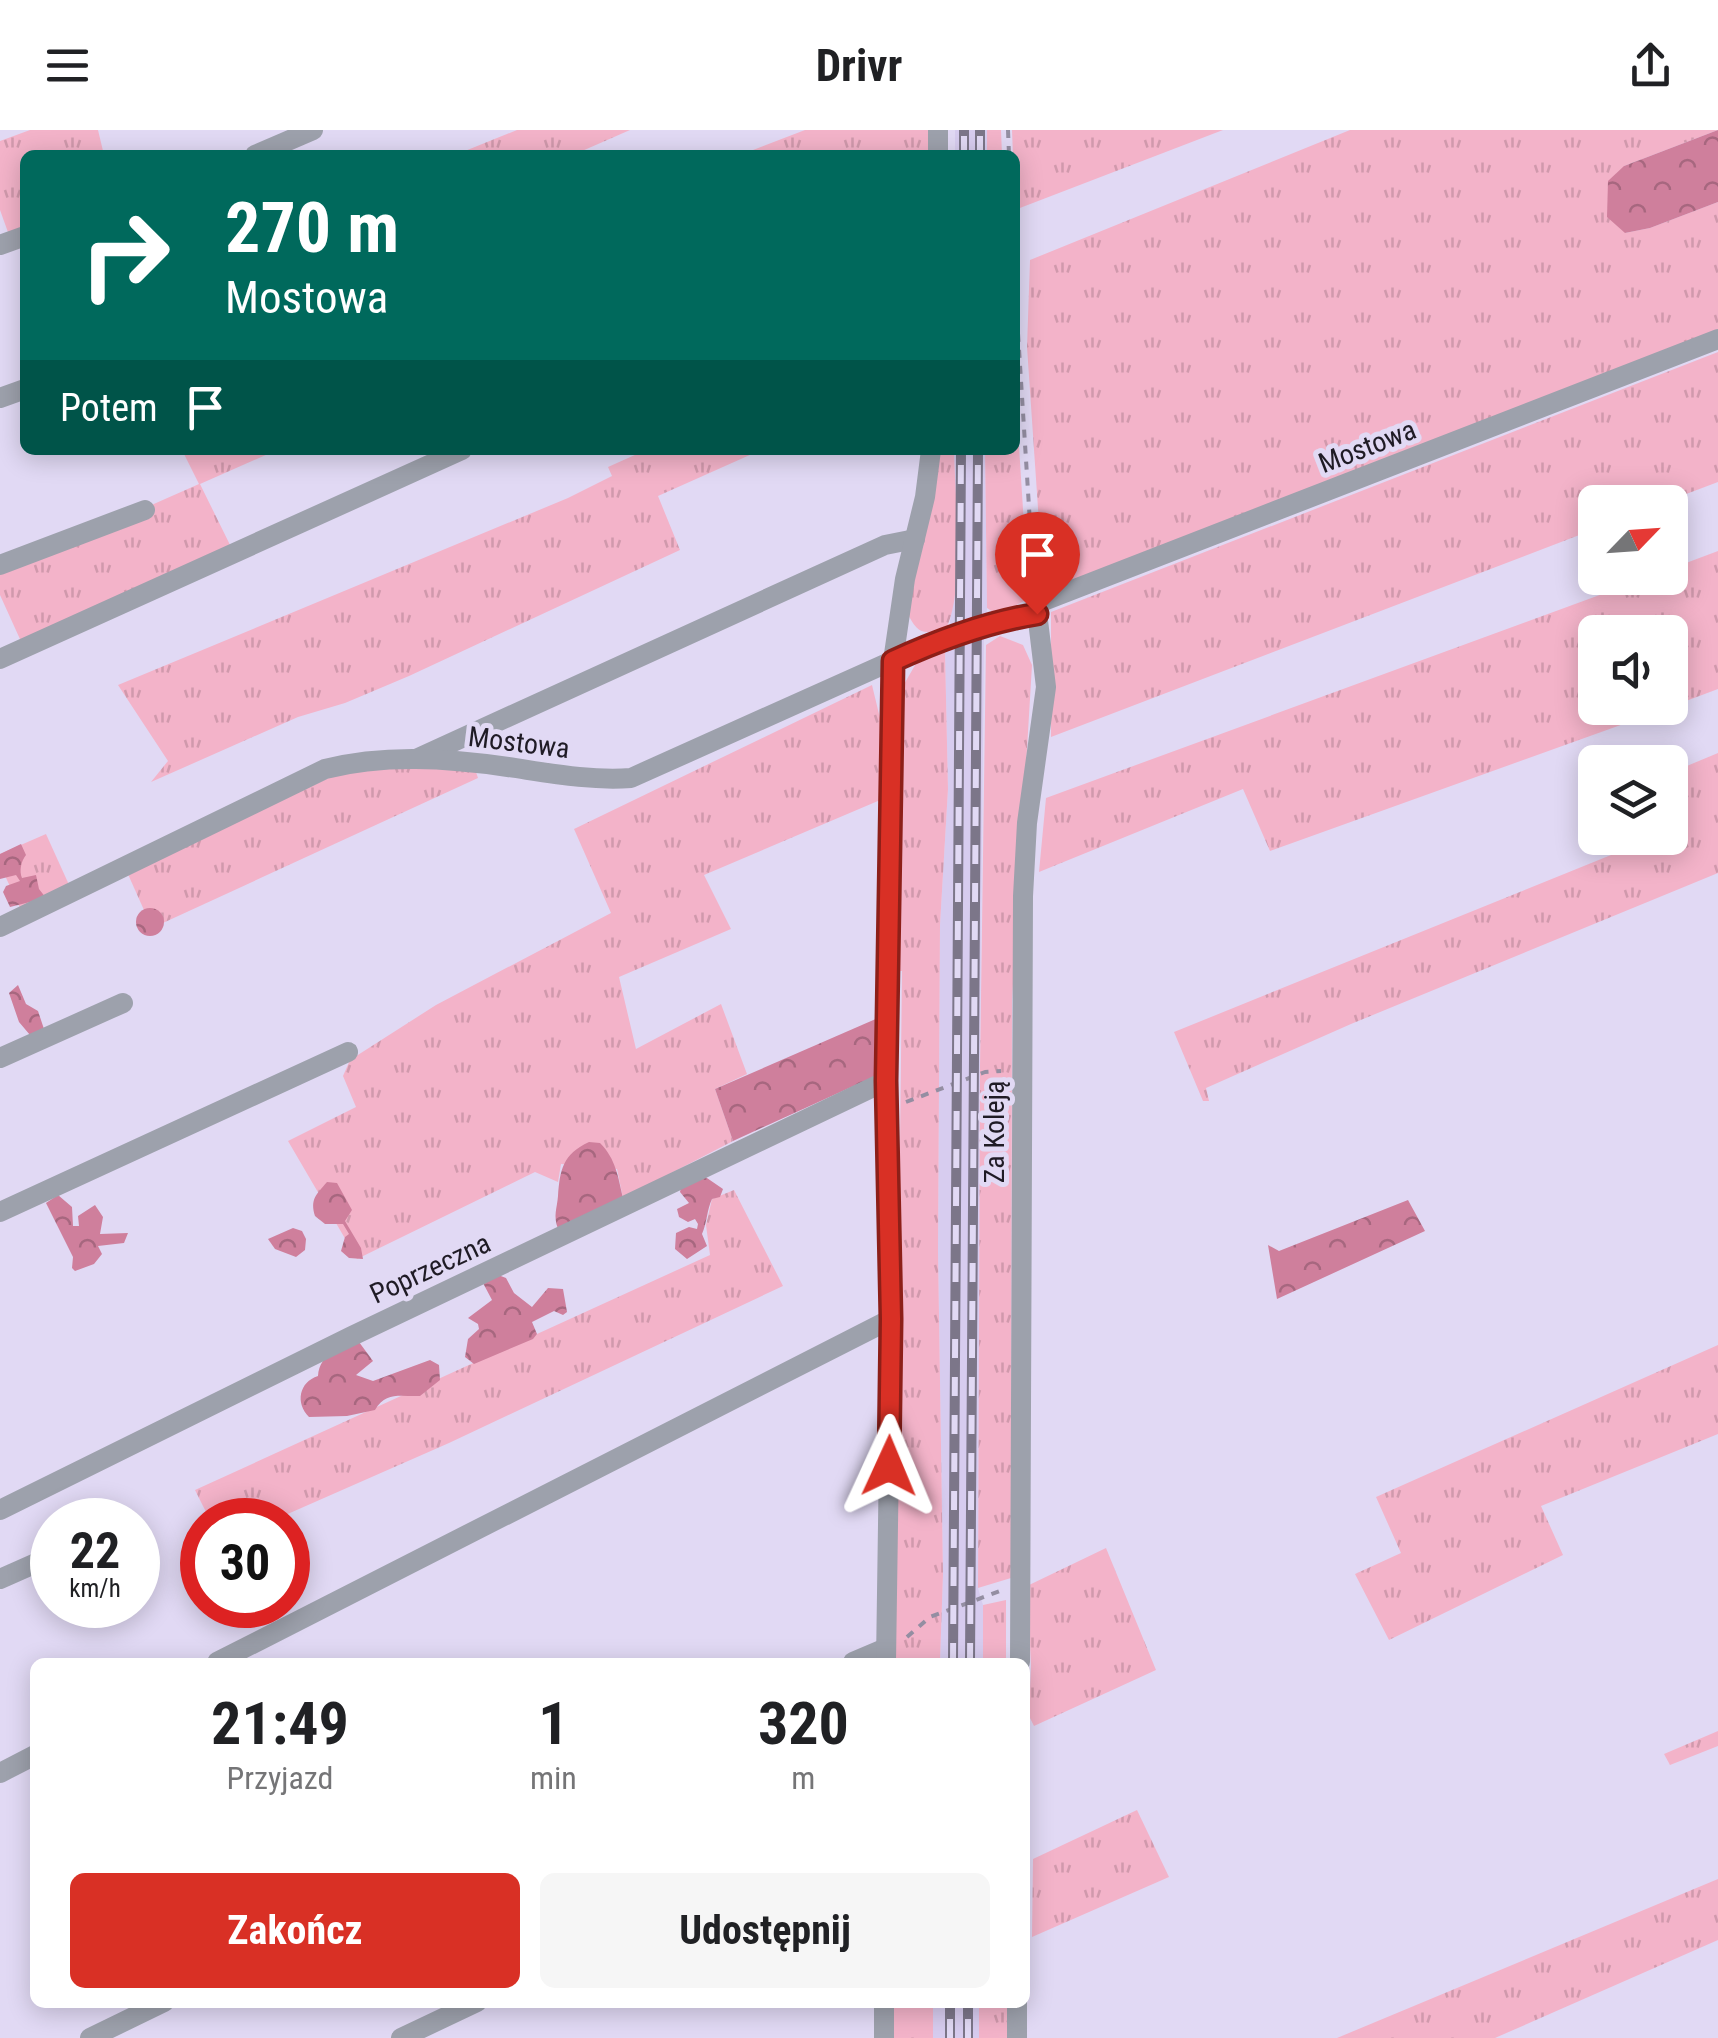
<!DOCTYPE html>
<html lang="pl">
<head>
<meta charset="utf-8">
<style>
  :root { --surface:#fff; --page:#f6f6f6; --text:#202124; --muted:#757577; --accent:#d93025 }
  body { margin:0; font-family:"Roboto Condensed",sans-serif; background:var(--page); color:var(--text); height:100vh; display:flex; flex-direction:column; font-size:38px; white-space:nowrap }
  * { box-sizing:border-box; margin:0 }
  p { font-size:32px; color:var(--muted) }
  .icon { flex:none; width:55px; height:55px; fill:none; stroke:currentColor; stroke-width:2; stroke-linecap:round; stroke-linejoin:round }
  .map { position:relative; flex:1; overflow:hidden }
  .side { position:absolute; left:30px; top:1528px; width:1000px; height:350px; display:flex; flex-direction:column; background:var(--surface); border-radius:15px; box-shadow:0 5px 25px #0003 }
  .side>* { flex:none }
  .hud { position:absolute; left:20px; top:20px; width:1000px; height:305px; border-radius:15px; box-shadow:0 5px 25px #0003; background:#00695c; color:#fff; overflow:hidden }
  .needle { width:65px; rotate:65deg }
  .controls { position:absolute; left:1578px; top:355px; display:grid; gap:20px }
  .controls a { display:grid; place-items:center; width:110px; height:110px; border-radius:15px; background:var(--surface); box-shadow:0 5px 25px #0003; font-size:50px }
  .speed { position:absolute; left:30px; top:1368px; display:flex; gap:20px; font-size:50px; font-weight:700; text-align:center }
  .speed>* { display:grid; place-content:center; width:130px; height:130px; border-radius:50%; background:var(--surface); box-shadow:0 5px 25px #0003; line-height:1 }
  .speed small { font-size:25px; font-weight:400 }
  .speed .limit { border:15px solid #d22; background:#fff; color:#111 }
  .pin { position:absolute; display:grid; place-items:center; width:85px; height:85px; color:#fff; margin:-102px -42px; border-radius:50% 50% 50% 0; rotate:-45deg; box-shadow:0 0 10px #0007 }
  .pin .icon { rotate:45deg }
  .me { position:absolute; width:110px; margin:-55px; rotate:1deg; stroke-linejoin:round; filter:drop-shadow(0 0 8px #0008) }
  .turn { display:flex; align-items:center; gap:35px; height:210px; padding:0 40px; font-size:45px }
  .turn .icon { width:130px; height:130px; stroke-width:2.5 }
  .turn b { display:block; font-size:70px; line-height:85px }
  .then { display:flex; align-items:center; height:95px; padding:0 40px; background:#0003; gap:20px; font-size:38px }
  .eta { display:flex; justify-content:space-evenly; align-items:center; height:170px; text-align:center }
  .eta b { font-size:60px; font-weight:700; line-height:70px }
  .cta { display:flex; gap:20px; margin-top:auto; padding:20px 40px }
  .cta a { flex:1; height:115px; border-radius:15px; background:var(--accent); color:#fff; font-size:40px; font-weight:700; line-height:115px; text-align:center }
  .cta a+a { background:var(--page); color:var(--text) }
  header { display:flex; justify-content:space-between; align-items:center; height:130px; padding:0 40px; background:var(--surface); font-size:45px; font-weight:700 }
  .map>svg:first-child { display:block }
</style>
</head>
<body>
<header><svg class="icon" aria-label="menu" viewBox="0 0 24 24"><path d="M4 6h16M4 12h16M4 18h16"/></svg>Drivr<svg class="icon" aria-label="share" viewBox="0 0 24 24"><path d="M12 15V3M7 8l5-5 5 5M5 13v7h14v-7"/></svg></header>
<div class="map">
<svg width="1718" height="1908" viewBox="0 0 1718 1908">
  <defs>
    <pattern id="grass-tufts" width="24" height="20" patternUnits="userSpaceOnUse" patternTransform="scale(2.5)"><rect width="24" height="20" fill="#f3b3c9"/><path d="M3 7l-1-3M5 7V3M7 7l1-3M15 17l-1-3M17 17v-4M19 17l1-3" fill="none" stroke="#d099ac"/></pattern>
    <pattern id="forest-crowns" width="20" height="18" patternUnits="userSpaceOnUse" patternTransform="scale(2.5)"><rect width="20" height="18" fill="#cf7f9c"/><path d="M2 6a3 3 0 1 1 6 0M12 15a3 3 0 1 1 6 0" fill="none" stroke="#a7677f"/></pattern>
  </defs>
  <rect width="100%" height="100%" fill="#e1d9f4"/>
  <g fill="#d7ccef">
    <rect x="955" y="0" width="32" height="25"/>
    <polygon points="954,320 985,320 987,478 984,511 980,910 978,1458 983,1475 983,1532 940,1532 943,1444 938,1121 940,795 948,659 945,521 951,519 950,491 956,445"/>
    <rect x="933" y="1873" width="46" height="35"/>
  </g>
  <g fill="url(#grass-tufts)">
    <polygon points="30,0 98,0 104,25 25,25 25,100 9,105 0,80 0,11"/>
    <polygon points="517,0 630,0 573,25 455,25"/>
    <polygon points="805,0 930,0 930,25 740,25"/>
    <polygon points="987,0 1001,0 1002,25 987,25"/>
    <polygon points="1012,0 1223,0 1015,80"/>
    <polygon points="1350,0 1718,0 1624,36 1625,103 1650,98 1718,72 1718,201 1044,466 1027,217 1030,130"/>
    <polygon points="1718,222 1718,352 1665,372 1595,372 1595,399 1051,607 1051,482"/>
    <polygon points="1015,253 1028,458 1024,471 998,485 987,478 985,320 1015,320"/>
    <polygon points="182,320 277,320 200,354 234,423 24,518 0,465 0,442 199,354"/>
    <polygon points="646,320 761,320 658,366 680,420 409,546 345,573 298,587 151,652 168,631 118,555 568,368 612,346 608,337"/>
    <path d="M936,320H954C955,368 965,455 947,497C924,506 917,504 907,482Z"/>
    <polygon points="1718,421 1718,559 1670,577 1670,502 1595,502 1595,578 1668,578 1270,721 1243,659 1039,742 1046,668 1646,448 1670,448 1670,439"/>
    <polygon points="1000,506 1023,515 1032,535 1012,871 1011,1448 978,1458 980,937 986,515"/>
    <polygon points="945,521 948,659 940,795 938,1121 943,1444 940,1532 894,1532 902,841 899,841 899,563 918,530"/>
    <polygon points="872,555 885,609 885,668 704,745 731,799 619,847 636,919 721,874 747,944 715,959 733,1011 623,1068 617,1039 561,1034 558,1052 535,1042 357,1129 288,1011 356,977 343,946 350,930 436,875 611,783 574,699"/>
    <polygon points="1718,623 1718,743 1351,894 1206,958 1209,971 1203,971 1174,902 1653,708 1670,708 1670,643"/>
    <polygon points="350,638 475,639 478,648 152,798 127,742"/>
    <polygon points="46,704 70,757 21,780 0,735 0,724"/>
    <polygon points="734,1060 783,1156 449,1313 274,1390 210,1390 195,1360 710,1125 706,1095 712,1069"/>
    <polygon points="1718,1215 1718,1304 1541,1376 1563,1425 1389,1510 1355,1444 1401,1423 1376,1367"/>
    <polygon points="1106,1418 1156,1540 1034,1596 1029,1586 1031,1535 1027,1456"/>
    <polygon points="1006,1470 1006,1532 983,1532 983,1475"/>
    <polygon points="1718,1601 1718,1616 1670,1635 1664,1624"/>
    <polygon points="1137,1680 1169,1747 1032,1807 1033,1729"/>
    <polygon points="1718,1749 1718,1810 1495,1908 1337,1908"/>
    <rect x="890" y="1873" width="43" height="35"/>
    <polygon points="979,1873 1008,1873 1007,1908 979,1908"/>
  </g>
  <g fill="url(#forest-crowns)">
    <polygon points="1718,0 1718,72 1650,98 1625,103 1607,87 1608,51 1624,36"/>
    <path d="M21,714L26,725C21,731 19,741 22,748L36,745L39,759L46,768L10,777L3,762L6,756L20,751L16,745L0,749V724Z"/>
    <circle cx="150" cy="792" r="14"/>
    <polygon points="18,855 26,874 38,881 44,899 30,905 19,892 9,863"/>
    <polygon points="878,888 880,944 733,1011 715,959"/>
    <path d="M589,1012L600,1013C616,1029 618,1047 623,1068L558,1099C553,1085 557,1079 558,1066C560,1039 563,1024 589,1012Z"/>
    <path d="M704,1046L723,1059L720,1067L712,1069C707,1079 707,1093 702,1104L707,1116L687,1129L675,1119L676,1103L689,1097L697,1099L698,1094L695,1089L688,1092L679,1087L677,1079L689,1073L680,1062L682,1054Z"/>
    <path d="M327,1052L337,1053L352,1080L345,1091L361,1118L363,1129L349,1128L341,1121L345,1107L349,1104L343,1094H325L315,1086C310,1069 316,1065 327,1052Z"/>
    <polygon points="58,1065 72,1077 73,1096 79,1096 78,1086 95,1075 103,1087 100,1104 128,1103 124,1113 98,1116 102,1124 94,1134 75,1141 72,1138 73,1127 46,1073"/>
    <polygon points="1408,1070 1425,1101 1277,1169 1268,1115 1279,1121"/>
    <polygon points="293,1098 302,1101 306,1109 305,1120 296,1127 275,1119 268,1109"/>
    <polygon points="493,1143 506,1148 514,1163 532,1177 548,1158 563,1159 567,1182 563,1185 554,1181 532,1192 537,1204 533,1209 474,1234 465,1227 468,1209 479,1199 478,1194 468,1188 492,1170 483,1153"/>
    <path d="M359,1212L373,1231L356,1245L373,1251L430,1230L439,1235L440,1250L420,1266C401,1267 386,1261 375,1280L347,1286L309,1287C295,1273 299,1252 318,1246C320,1222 340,1220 359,1212Z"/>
  </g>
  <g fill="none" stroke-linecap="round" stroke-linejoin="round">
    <g stroke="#948ea2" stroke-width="4" stroke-dasharray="8 8" stroke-linecap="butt">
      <polyline points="1008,0 1009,25"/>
      <polyline points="1015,156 1034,456"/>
      <polyline points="906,972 985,942 1001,941"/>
      <polyline points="907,1507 930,1487 1000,1461"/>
    </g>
    <g stroke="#9da1ac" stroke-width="20">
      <polyline points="255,25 313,0"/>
      <polyline points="938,25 938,0"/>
      <polyline points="0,115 25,106"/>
      <polyline points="0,268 25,259"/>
      <polyline points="0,435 145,380"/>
      <polyline points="0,529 462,320"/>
      <polyline points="418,628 885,415 915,409"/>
      <path d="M0,797L325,639C384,624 447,628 508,637C549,643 590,651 631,648L934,512L1002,490L1037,484"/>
      <polyline points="0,928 123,873"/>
      <polyline points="0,1082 348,922"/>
      <polyline points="0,1380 352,1206 886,951"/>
      <polyline points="0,1449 52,1426"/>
      <polyline points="217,1532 891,1189"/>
      <polyline points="853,1532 886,1518"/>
      <polyline points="886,1532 891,1189 886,951 893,531 905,449 925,367 931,320"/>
      <polyline points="1020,1532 1023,766 1027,693 1046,557 1036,474 1718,209"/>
      <polyline points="0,1643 35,1625"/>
      <polyline points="90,1908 164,1872"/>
      <polyline points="401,1908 477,1872"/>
      <polyline points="884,1908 884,1872"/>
      <polyline points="1017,1908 1017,1872"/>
    </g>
    <defs>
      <g id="rail">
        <polyline points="964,25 964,0"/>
        <polyline points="980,25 980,0"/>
        <polyline points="953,1532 961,320"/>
        <polyline points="970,1532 978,320"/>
        <polyline points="950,1908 950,1872"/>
        <polyline points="968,1908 968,1872"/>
      </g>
    </defs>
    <use href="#rail" stroke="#7c7689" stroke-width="10"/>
    <use href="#rail" stroke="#e1d9f4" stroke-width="6" stroke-dasharray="19" stroke-linecap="butt"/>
  </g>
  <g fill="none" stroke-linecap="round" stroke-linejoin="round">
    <defs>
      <path id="route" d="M889,1336L891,1189L886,951L893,531C939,510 987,492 1037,484"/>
    </defs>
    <use href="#route" stroke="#8d1f18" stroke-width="25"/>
    <use href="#route" stroke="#d93025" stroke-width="18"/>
  </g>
  <g text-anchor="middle" stroke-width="10" stroke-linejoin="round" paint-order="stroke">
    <g font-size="28" fill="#1f1b25" stroke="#e1d9f4">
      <text transform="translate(1367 316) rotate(-21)" y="10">Mostowa</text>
      <text transform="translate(519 612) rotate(7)" y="10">Mostowa</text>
      <text transform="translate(994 1002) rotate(-90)" y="10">Za Koleją</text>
      <text transform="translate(430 1138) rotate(-25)" y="10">Poprzeczna</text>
    </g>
  </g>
</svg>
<div class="controls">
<a><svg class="needle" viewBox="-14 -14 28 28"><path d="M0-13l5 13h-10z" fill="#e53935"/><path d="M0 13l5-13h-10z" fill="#757577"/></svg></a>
<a><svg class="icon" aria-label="sound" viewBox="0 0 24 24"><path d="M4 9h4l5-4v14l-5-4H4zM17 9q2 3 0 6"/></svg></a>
<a><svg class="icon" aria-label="layers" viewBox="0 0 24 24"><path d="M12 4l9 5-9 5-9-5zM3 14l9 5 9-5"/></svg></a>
</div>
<div class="speed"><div>22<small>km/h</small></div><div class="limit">30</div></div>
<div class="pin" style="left:1037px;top:484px;background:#d93025"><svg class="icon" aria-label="arrive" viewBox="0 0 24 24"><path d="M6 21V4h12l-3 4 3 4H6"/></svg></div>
<svg class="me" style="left:889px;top:1336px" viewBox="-20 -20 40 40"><path d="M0-17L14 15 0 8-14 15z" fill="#d93025" stroke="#fff" stroke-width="4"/></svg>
<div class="hud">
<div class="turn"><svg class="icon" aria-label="right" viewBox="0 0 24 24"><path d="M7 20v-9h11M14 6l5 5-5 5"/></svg><div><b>270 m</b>Mostowa</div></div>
<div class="then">Potem<svg class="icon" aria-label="arrive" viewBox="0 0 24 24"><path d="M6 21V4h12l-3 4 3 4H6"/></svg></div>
</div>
<section class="side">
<div class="eta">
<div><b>21:49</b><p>Przyjazd</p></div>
<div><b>1</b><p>min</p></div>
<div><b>320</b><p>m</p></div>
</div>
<div class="cta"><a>Zakończ</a><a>Udostępnij</a></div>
</section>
</div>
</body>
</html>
